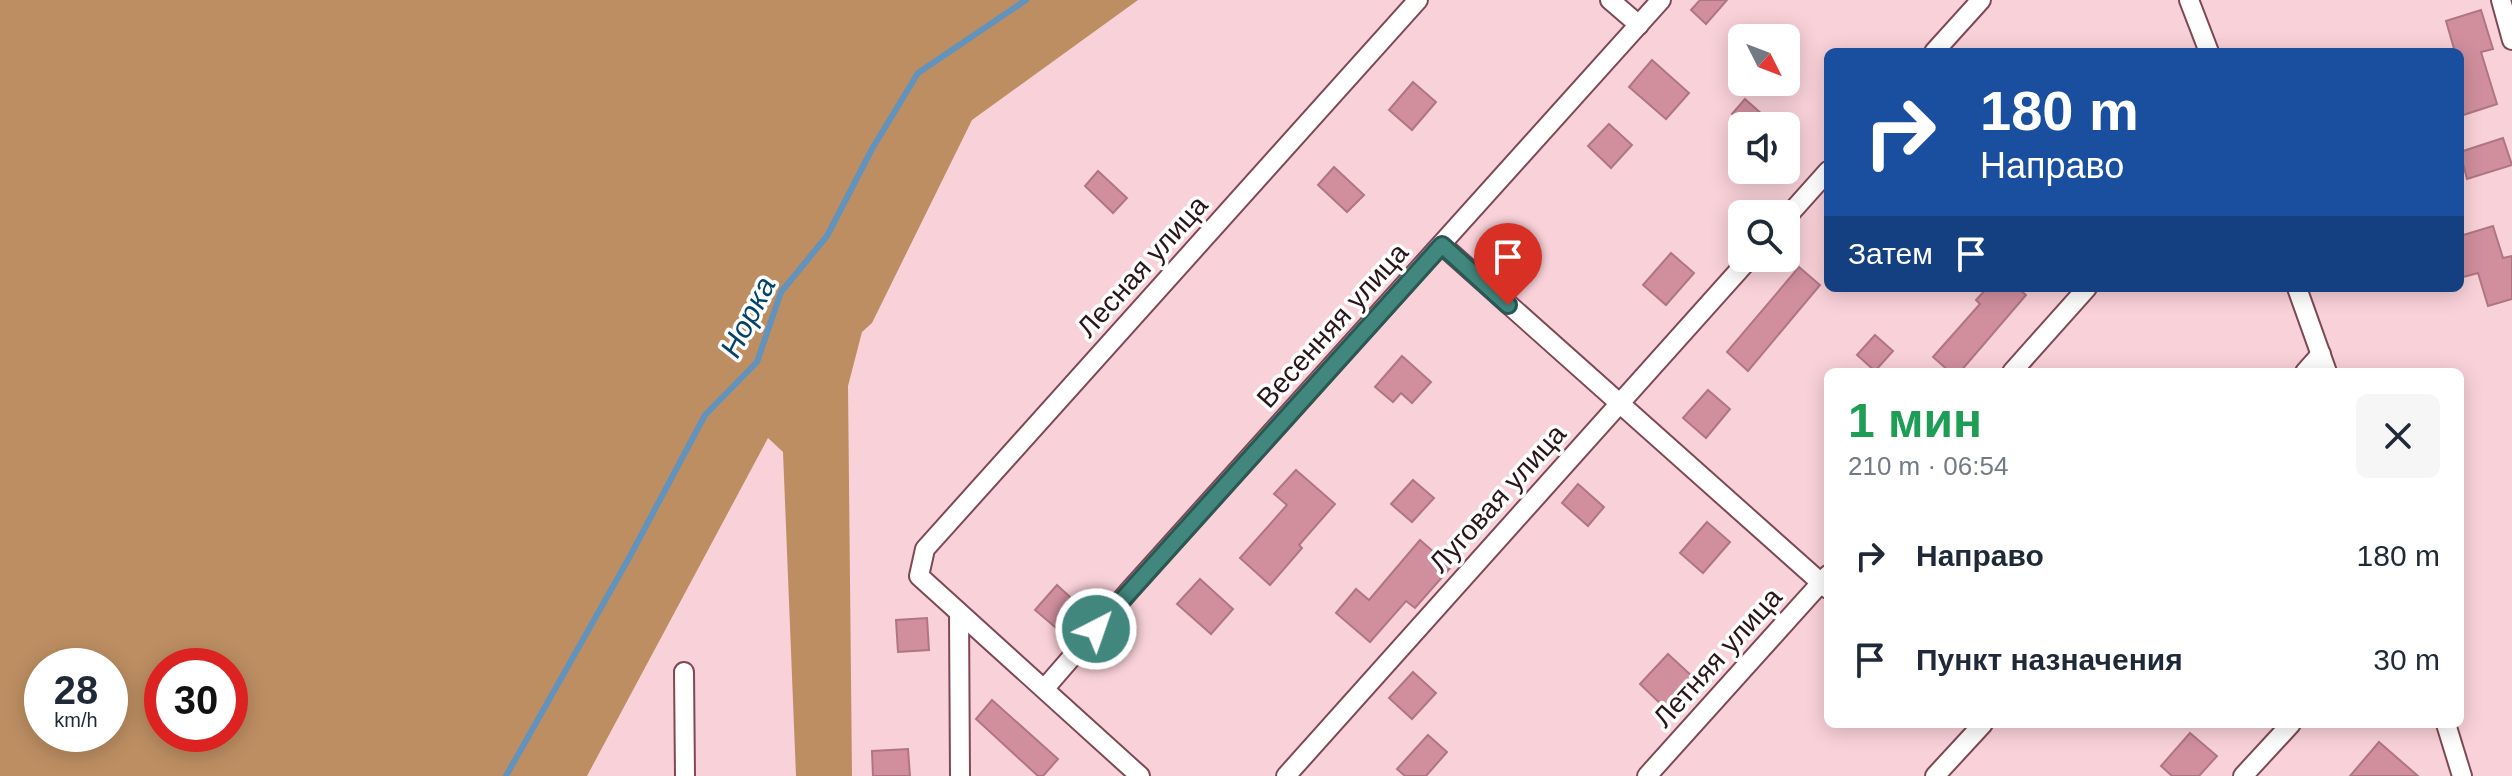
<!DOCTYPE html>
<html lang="ru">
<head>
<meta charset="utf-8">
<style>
  :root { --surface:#fff; --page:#f6f6f7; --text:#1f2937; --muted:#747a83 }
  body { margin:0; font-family:Arial,sans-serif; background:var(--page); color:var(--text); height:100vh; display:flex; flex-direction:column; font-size:30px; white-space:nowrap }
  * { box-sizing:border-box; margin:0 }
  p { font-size:26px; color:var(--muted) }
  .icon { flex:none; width:44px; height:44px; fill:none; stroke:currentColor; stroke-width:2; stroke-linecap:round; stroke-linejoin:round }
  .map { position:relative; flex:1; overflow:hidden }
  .panel { position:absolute; left:1824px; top:368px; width:640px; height:360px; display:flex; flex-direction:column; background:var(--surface); border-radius:12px; box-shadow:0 4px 20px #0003 }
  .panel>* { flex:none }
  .top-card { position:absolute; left:1824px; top:48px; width:640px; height:244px; border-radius:12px; box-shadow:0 4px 20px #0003; background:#1a4fa0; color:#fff; overflow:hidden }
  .needle { width:52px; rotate:132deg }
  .tools { position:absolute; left:1728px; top:24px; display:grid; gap:16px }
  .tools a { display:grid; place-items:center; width:72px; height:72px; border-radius:12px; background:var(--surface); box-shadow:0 4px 20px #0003; font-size:40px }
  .speed { position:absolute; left:24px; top:648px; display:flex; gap:16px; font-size:40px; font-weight:700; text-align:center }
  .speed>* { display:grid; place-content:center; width:104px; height:104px; border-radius:50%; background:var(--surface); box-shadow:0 4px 20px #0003; line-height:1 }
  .speed small { font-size:20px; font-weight:400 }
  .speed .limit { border:12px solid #d22; background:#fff; color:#111 }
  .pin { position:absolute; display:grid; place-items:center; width:68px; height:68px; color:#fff; margin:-82px -34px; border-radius:50% 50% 50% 0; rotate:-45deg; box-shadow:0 0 8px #0007 }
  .pin .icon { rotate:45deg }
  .me { position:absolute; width:88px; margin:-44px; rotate:41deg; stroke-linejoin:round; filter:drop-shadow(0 0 6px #0008) }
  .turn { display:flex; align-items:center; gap:28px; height:168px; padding:0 24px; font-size:36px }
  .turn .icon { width:104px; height:104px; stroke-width:2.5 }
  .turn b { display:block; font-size:56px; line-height:68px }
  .then { display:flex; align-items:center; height:76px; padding:0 24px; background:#0003; gap:16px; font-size:30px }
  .round { display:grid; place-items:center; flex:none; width:84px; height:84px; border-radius:12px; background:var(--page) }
  .summary { display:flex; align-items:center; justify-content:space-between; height:136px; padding:0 24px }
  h1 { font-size:48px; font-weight:700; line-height:60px; color:#1e9e55 }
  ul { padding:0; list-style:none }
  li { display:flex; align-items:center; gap:24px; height:104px; padding:0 24px }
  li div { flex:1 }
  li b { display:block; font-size:30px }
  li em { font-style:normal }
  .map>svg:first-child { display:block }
</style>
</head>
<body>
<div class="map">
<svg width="2512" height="776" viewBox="0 0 2512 776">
  <rect width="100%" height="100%" fill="#f9d1d9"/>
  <path fill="#bd8e62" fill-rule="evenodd" d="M0,0H1138L972,120L872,323L862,332L848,386L852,776H796L783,452L768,438L587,776H0ZM42,666H110V734H42ZM162,666H230V734H162Z"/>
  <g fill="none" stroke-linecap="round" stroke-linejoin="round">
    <polyline stroke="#6193bd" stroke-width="6" points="506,776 629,558 705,415 757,362 781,292 827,236 872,149 918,73 1026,0"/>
  </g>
  <g fill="#d18f9e" stroke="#b07583" stroke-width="2">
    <polygon points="1700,0 1727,0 1706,24 1691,10"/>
    <polygon points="2481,10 2493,49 2481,52 2497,104 2460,116 2460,52 2455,52 2446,21"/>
    <polygon points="1652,60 1689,93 1666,119 1629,87"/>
    <polygon points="1413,82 1436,102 1412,130 1389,110"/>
    <polygon points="1745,99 1763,115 1752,126 1745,126 1732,114"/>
    <polygon points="1609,124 1632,145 1611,168 1588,146"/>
    <polygon points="2503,138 2512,165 2467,179 2460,152"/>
    <polygon points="1334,167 1364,195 1347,212 1318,185"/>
    <polygon points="1098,171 1127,198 1113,213 1085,186"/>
    <polygon points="2493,226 2503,258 2512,256 2512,299 2488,306 2478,273 2460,278 2460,236"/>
    <polygon points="1671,253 1694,273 1666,305 1643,285"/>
    <polygon points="1799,267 1820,285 1748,371 1727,352"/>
    <polygon points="1987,288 2018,288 2026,295 1960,372 1950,372 1933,357 1980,304 1976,300"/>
    <polygon points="1875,335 1893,351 1875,371 1857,355"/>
    <polygon points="1402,356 1431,382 1412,403 1401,393 1393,402 1375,387"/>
    <polygon points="1708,390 1730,409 1706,438 1683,418"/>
    <polygon points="1296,470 1335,504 1299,545 1302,548 1270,585 1240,558 1287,505 1274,494"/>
    <polygon points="1413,480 1434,498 1412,522 1391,504"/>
    <polygon points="1578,484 1604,507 1588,526 1562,503"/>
    <polygon points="1707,522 1730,542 1703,573 1680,553"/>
    <polygon points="1420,540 1451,567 1415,608 1406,601 1370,642 1336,613 1356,589 1369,600"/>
    <polygon points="1200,579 1233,609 1211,634 1177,604"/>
    <polygon points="1057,585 1082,608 1061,632 1035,610"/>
    <polygon points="927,618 929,650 898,652 896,620"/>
    <polygon points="1668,654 1695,679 1666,709 1640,684"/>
    <polygon points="1413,672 1436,693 1412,719 1389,698"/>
    <polygon points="992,700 1058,759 1043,776 1038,776 976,719"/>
    <polygon points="2190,733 2217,756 2199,776 2172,776 2161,766"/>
    <polygon points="1428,735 1447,752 1426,776 1405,776 1397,769"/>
    <polygon points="2379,742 2418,776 2350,776"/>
    <polygon points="908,749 910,776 873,776 872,751"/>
  </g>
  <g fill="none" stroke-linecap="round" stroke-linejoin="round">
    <defs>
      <g id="minor">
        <polyline points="1610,0 1639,25"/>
        <polyline points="2189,0 2209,52"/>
        <polyline points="2501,0 2512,40"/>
        <polyline points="1934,52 1981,0"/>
        <polyline points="1786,218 1828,171"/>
        <polyline points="1442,245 1828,589"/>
        <polyline points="2297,288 2327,372"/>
        <polyline points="2012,372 2087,288"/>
        <polyline points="2305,372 2321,354"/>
        <polyline points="959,613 960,776"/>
        <polyline points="684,672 685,776"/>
        <polyline points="1045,688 1130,590 1661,0"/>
        <polyline points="2446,724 2462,776"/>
        <polyline points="1140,776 919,576 925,549 1418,0"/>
        <polyline points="1286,776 1750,258"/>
        <polyline points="1647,776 1828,575"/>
        <polyline points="1935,776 1983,724"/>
        <polyline points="2243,776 2291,724"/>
      </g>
    </defs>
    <use href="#minor" stroke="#7f4856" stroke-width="22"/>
    <use href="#minor" stroke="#fff" stroke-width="18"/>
  </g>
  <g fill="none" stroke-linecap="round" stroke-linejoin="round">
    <defs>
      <polyline id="route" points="1096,629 1442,245 1508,305"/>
    </defs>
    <use href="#route" stroke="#2a5852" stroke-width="20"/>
    <use href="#route" stroke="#41877e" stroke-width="14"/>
  </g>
  <g text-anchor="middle" stroke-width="7" stroke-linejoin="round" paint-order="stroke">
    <g font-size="28" fill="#2b151a" stroke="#fefefe">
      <text transform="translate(1142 266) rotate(-48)" y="10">Лесная улица</text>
      <text transform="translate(1332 325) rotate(-48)" y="10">Весенняя улица</text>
      <text transform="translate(1497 498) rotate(-48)" y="10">Луговая улица</text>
      <text transform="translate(1717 657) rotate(-48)" y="10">Летняя улица</text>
    </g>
    <g font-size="30" font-style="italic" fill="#02436b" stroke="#fefefe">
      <text transform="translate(748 317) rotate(-63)" y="10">Норка</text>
    </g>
  </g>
</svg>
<div class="tools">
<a><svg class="needle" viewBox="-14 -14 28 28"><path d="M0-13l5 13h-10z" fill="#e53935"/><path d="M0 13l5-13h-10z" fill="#747a83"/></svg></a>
<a><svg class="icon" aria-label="sound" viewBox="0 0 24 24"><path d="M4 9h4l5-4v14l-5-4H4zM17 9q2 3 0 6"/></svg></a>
<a><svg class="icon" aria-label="search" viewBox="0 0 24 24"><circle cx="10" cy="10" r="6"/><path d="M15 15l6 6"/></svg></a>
</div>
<div class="speed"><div>28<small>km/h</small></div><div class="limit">30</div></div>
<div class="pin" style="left:1508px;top:305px;background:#d93025"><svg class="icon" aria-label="arrive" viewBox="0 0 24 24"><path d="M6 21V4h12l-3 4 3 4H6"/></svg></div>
<svg class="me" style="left:1096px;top:629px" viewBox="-20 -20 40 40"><circle r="17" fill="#41877e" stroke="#fff" stroke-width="3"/><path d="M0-11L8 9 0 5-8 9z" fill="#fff"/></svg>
<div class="top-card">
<div class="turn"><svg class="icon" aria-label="right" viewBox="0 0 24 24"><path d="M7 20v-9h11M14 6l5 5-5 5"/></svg><div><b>180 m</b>Направо</div></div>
<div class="then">Затем<svg class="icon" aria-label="arrive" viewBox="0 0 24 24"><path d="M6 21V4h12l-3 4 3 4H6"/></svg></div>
</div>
<section class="panel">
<div class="summary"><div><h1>1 мин</h1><p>210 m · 06:54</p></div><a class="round"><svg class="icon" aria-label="close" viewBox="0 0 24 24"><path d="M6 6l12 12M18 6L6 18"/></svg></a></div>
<ul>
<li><svg class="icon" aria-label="right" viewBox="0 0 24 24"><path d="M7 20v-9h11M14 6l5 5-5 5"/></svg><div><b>Направо</b></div><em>180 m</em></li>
<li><svg class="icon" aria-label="arrive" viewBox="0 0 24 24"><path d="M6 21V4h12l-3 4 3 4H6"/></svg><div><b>Пункт назначения</b></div><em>30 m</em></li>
</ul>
</section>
</div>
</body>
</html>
